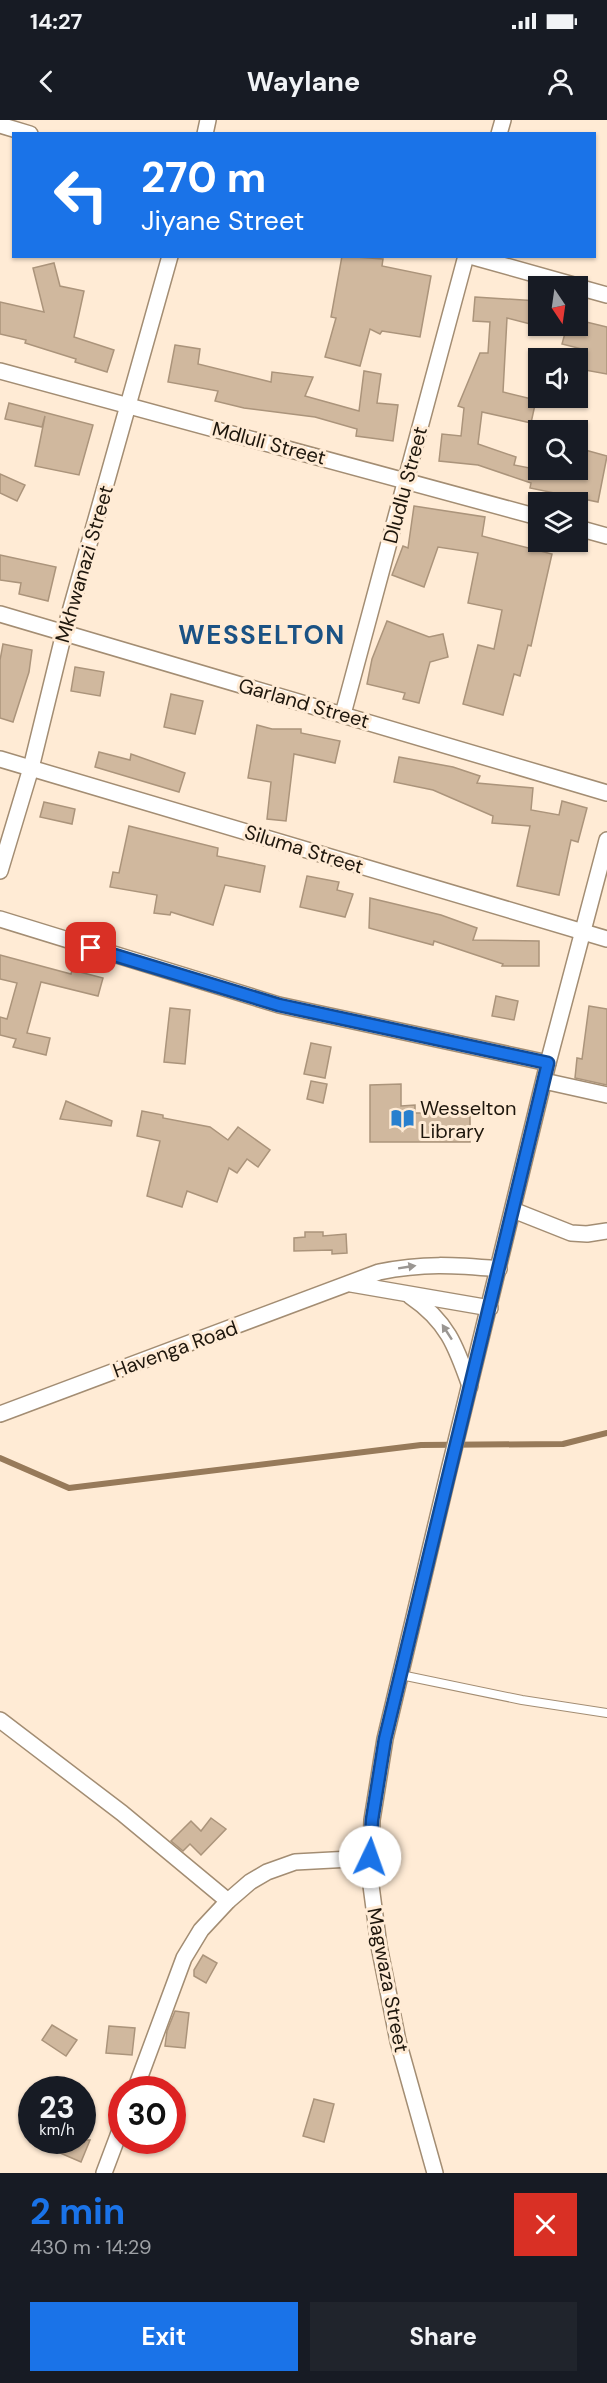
<!DOCTYPE html>
<html lang="en">
<head>
<meta charset="utf-8">
<style>
  :root { --surface:#171b24; --page:#20242c; --text:#f1f3f6; --muted:#9ea1a6; --accent:#1a73e8 }
  body { margin:0; font-family:"DM Sans",sans-serif; background:var(--page); color:var(--text); height:100vh; display:flex; flex-direction:column; font-size:22px; white-space:nowrap }
  * { box-sizing:border-box; margin:0 }
  p { font-size:20px; color:var(--muted) }
  .icon { flex:none; width:33px; height:33px; fill:none; stroke:currentColor; stroke-width:2; stroke-linecap:round; stroke-linejoin:round }
  .map { position:relative; height:2053px; overflow:hidden }
  .sheet { display:flex; flex-direction:column; background:var(--surface); flex:1 }
  .sheet>* { flex:none }
  .banner { position:absolute; left:12px; top:12px; width:584px; height:126px; border-radius:0px; box-shadow:0 2px 4px #0004; background:#1a73e8; color:#fff; overflow:hidden }
  .needle { width:39px; rotate:167deg }
  .fabs { position:absolute; left:528px; top:156px; display:grid; gap:12px }
  .fabs a { display:grid; place-items:center; width:60px; height:60px; border-radius:0px; background:var(--surface); box-shadow:0 2px 4px #0004; font-size:30px }
  .speed { position:absolute; left:18px; top:1956px; display:flex; gap:12px; font-size:30px; font-weight:700; text-align:center }
  .speed>* { display:grid; place-content:center; width:78px; height:78px; border-radius:50%; background:var(--surface); box-shadow:0 2px 4px #0004; line-height:1 }
  .speed small { font-size:15px; font-weight:400 }
  .speed .limit { border:9px solid #d22; background:#fff; color:#111 }
  .pin { position:absolute; display:grid; place-items:center; width:51px; height:51px; color:#fff; margin:-26px; border-radius:12px; box-shadow:0 3px 9px #0006 }
  .me { position:absolute; width:66px; margin:-33px; rotate:3deg; stroke-linejoin:round; filter:drop-shadow(0 0 4px #0008) }
  .turn { display:flex; align-items:center; gap:21px; height:126px; padding:0 30px; font-size:27px }
  .turn .icon { width:78px; height:78px; stroke-width:2.5 }
  .turn b { display:block; font-size:42px; line-height:51px }
  .round { display:grid; place-items:center; flex:none; width:63px; height:63px; border-radius:0px; background:var(--page) }
  .headline { display:flex; align-items:center; justify-content:space-between; height:102px; padding:0 30px }
  h1 { font-size:36px; font-weight:700; line-height:45px; color:var(--accent) }
  .primary-button { display:flex; gap:12px; margin-top:auto; padding:12px 30px }
  .primary-button a { flex:1; height:69px; border-radius:0px; background:var(--accent); color:#fff; font-size:24px; font-weight:700; line-height:69px; text-align:center }
  .primary-button a+a { background:var(--page); color:var(--text) }
  .status { display:flex; justify-content:space-between; align-items:center; height:42px; padding:0 30px; background:var(--surface); direction:ltr }
  .status svg { height:16px; fill:currentColor }
  header { display:flex; justify-content:space-between; align-items:center; height:78px; padding:0 30px; background:var(--surface); font-size:27px; font-weight:700 }
  .map>svg:first-child { display:block }
</style>
</head>
<body>
<div class="status"><b>14:27</b><svg viewBox="0 0 49 12"><path d="M0 12V9h3v3zM5 12V6h3v6zM10 12V3h3v9zM15 12V0h3v12zM26 1h20v11H26zM47 4h2v5h-2z"/></svg></div>
<header><svg class="icon" aria-label="back" viewBox="0 0 24 24"><path d="M15 5l-7 7 7 7"/></svg>Waylane<svg class="icon" aria-label="person" viewBox="0 0 24 24"><circle cx="12" cy="8" r="4"/><path d="M4 21q1-7 8-7t8 7"/></svg></header>
<div class="map">
<svg width="607" height="2053" viewBox="0 0 607 2053">
  <rect width="100%" height="100%" fill="#ffebd5"/>
  <g fill="none" stroke-linecap="round" stroke-linejoin="round">
    <polyline stroke="#977a5a" stroke-width="6" points="0,1338 69,1368 421,1325 563,1324 607,1313"/>
  </g>
  <g fill="#d0b89e" stroke="#ab947b" stroke-width="1.5">
    <polygon points="342,136 383,139 382,146 431,156 420,217 382,211 380,214 370,209 360,246 325,237 336,198 331,197"/>
    <polygon points="54,143 60,166 84,171 74,217 114,230 107,252 75,242 76,239 25,223 26,220 0,214 0,182 44,192 33,148"/>
    <polygon points="475,177 538,181 538,206 507,198 503,272 536,280 531,303 482,292 478,324 516,337 514,345 570,356 572,350 578,350 578,328 607,336 598,382 530,368 531,363 478,345 439,341 442,314 461,316 464,288 458,286 480,233 488,233 490,202 473,201"/>
    <polygon points="578,200 607,207 607,254 579,249 582,229 562,224 567,206 578,206"/>
    <polygon points="175,225 200,229 198,244 271,262 272,252 313,257 305,276 359,291 364,251 381,254 377,283 398,285 393,321 356,316 357,309 315,297 244,288 215,281 218,271 168,262"/>
    <polygon points="9,283 93,305 79,355 35,346 45,296 42,307 5,299"/>
    <polygon points="0,354 25,365 17,381 0,373"/>
    <polygon points="414,386 485,397 482,416 552,434 531,526 528,525 520,556 514,554 503,595 463,584 478,525 494,529 502,490 468,483 478,433 438,427 424,467 392,455 403,426 408,428"/>
    <polygon points="0,435 56,447 48,481 19,474 21,463 0,460"/>
    <polygon points="387,501 429,517 443,514 448,537 430,542 419,583 403,579 405,573 367,564 372,539"/>
    <polygon points="3,524 32,530 29,552 13,602 0,598 0,540"/>
    <polygon points="75,547 104,552 100,576 71,571"/>
    <polygon points="171,574 203,581 195,614 164,607"/>
    <polygon points="257,605 272,609 301,609 301,613 340,621 335,643 294,634 286,701 267,699 271,662 248,658"/>
    <polygon points="99,632 130,640 131,634 185,653 179,672 95,647"/>
    <polygon points="399,637 453,647 480,656 477,663 533,668 531,690 559,695 562,681 587,688 578,722 571,720 559,775 517,766 530,706 492,703 493,696 433,670 394,662"/>
    <polygon points="44,682 75,689 72,704 40,697"/>
    <polygon points="129,706 218,728 217,736 265,746 260,772 225,765 213,805 171,792 170,795 154,793 157,775 110,767 113,752 119,753"/>
    <polygon points="307,756 339,762 337,770 353,774 345,797 300,787"/>
    <polygon points="370,778 441,795 477,808 473,820 539,821 539,846 502,846 503,844 434,821 433,825 369,808"/>
    <polygon points="0,835 71,854 72,850 103,858 98,876 41,862 27,913 50,918 46,935 13,927 16,919 0,915 0,897 7,899 17,863 0,859"/>
    <polygon points="496,876 518,881 514,900 492,896"/>
    <polygon points="589,886 607,889 607,965 575,958 577,938 582,939"/>
    <polygon points="170,888 190,890 185,944 164,942"/>
    <polygon points="311,923 331,927 325,958 304,954"/>
    <polygon points="311,961 327,964 323,983 307,979"/>
    <polygon points="401,964 401,986 415,985 415,993 470,993 470,1022 370,1022 370,965"/>
    <polygon points="66,981 112,1001 111,1006 60,999"/>
    <polygon points="142,991 163,995 163,998 210,1007 228,1020 238,1007 270,1030 258,1047 247,1039 237,1053 229,1048 217,1082 187,1071 182,1087 147,1076 160,1021 137,1016"/>
    <polygon points="305,1112 323,1112 323,1116 346,1114 347,1133 332,1134 332,1130 294,1131 294,1118 305,1117"/>
    <polygon points="211,1698 226,1709 201,1735 190,1724 183,1731 171,1721 191,1701 201,1711"/>
    <polygon points="203,1835 217,1843 206,1863 194,1856 194,1850"/>
    <polygon points="175,1891 189,1893 185,1928 165,1926 167,1911"/>
    <polygon points="52,1905 77,1920 66,1936 42,1920"/>
    <polygon points="109,1906 135,1908 132,1935 106,1933"/>
    <polygon points="314,1979 334,1984 324,2022 303,2016"/>
    <polygon points="30,2020 90,2020 81,2042"/>
  </g>
  <g fill="none" stroke-linecap="round" stroke-linejoin="round">
    <defs>
      <polyline id="lane" points="401,1555 522,1580 607,1593"/>
      <g id="street">
        <polyline points="0,5 30,14"/>
        <polyline points="205,14 208,0"/>
        <polyline points="499,14 503,0"/>
        <polyline points="470,136 577,166"/>
        <polyline points="578,167 607,175"/>
        <polyline points="0,251 538,397"/>
        <polyline points="578,408 607,416"/>
        <polyline points="0,494 607,673"/>
        <polyline points="343,594 466,136"/>
        <polyline points="0,639 607,819"/>
        <polyline points="0,751 31,648 64,513 170,136"/>
        <polyline points="0,799 279,885 548,943"/>
        <polyline points="544,961 607,975"/>
        <polyline points="513,1090 571,1113 587,1114 607,1111"/>
        <polyline points="351,1164 490,1188"/>
        <path d="M410,1176C447,1201 456,1226 470,1266"/>
        <path d="M0,1294L379,1152C423,1143 454,1145 499,1149"/>
        <polyline points="0,1600 122,1693 228,1781"/>
        <polyline points="135,1970 184,1838 201,1810 228,1781 250,1762 267,1752 295,1742 370,1738"/>
        <polyline points="104,2053 122,2005"/>
        <polyline points="435,2053 398,1921 379,1826 370,1758 372,1700 385,1619 448,1354 548,943 607,720"/>
      </g>
    </defs>
    <use href="#lane" stroke="#a38d73" stroke-width="10"/>
    <use href="#street" stroke="#a38d73" stroke-width="18"/>
    <use href="#lane" stroke="#fff" stroke-width="8"/>
    <use href="#street" stroke="#fff" stroke-width="15"/>
  </g>
  <defs><path id="oneway-solid" d="M-6-.8H1V-3.2L6.5 0L1 3.2V.8H-6Z" transform="scale(1.5)"/></defs>
  <g fill="#9a9692">
    <use href="#oneway-solid" transform="translate(407 1147) rotate(-9)"/>
    <use href="#oneway-solid" transform="translate(447 1212) rotate(-123)"/>
  </g>
  <g fill="none" stroke-linecap="round" stroke-linejoin="round">
    <defs>
      <polyline id="route" points="91,828 279,885 548,943 385,1619 372,1700 370,1737"/>
    </defs>
    <use href="#route" stroke="#114b97" stroke-width="15"/>
    <use href="#route" stroke="#1a73e8" stroke-width="10"/>
  </g>
  <defs>
    <symbol id="library-bare" viewBox="-9 -9 18 18"><path d="M-6-4Q-3-5.5-.7-3.5V5Q-3 3-6 4ZM6-4Q3-5.5 .7-3.5V5Q3 3 6 4Z" fill="#2980ce" stroke="#ffebd5" stroke-width="2.5" paint-order="stroke"/></symbol>
  </defs>
  <g fill-rule="evenodd">
    <use href="#library-bare" x="386" y="982" width="33" height="33"/>
  </g>
  <g text-anchor="middle" stroke-width="6" stroke-linejoin="round" paint-order="stroke">
    <g font-size="20" fill="#1e160c" stroke="#ffebd5">
      <text transform="translate(269 323) rotate(15)" y="7">Mdluli Street</text>
      <text transform="translate(405 365) rotate(-75)" y="7">Dludlu Street</text>
      <text transform="translate(84 444) rotate(-74)" y="7">Mkhwanazi Street</text>
      <text transform="translate(304 583) rotate(16)" y="7">Garland Street</text>
      <text transform="translate(304 729) rotate(17)" y="7">Siluma Street</text>
      <text transform="translate(175 1229) rotate(-20)" y="7">Havenga Road</text>
      <text transform="translate(388 1860) rotate(79)" y="7">Magwaza Street</text>
    </g>
    <g font-size="20" fill="#1e160c" stroke="#ffebd5" text-anchor="start">
      <text x="420" y="995">Wesselton<tspan x="420" dy="23">Library</tspan></text>
    </g>
    <g font-size="26" font-weight="bold" letter-spacing="1.5" fill="#1b5284" stroke="#ffebd5">
      <text x="262" y="524">WESSELTON</text>
    </g>
  </g>
</svg>
<div class="fabs">
<a><svg class="needle" viewBox="-14 -14 28 28"><path d="M0-13l5 13h-10z" fill="#e53935"/><path d="M0 13l5-13h-10z" fill="#9ea1a6"/></svg></a>
<a><svg class="icon" aria-label="sound" viewBox="0 0 24 24"><path d="M4 9h4l5-4v14l-5-4H4zM17 9q2 3 0 6"/></svg></a>
<a><svg class="icon" aria-label="search" viewBox="0 0 24 24"><circle cx="10" cy="10" r="6"/><path d="M15 15l6 6"/></svg></a>
<a><svg class="icon" aria-label="layers" viewBox="0 0 24 24"><path d="M12 4l9 5-9 5-9-5zM3 14l9 5 9-5"/></svg></a>
</div>
<div class="speed"><div>23<small>km/h</small></div><div class="limit">30</div></div>
<div class="pin" style="left:91px;top:828px;background:#d93025"><svg class="icon" aria-label="arrive" viewBox="0 0 24 24"><path d="M6 21V4h12l-3 4 3 4H6"/></svg></div>
<svg class="me" style="left:370px;top:1737px" viewBox="-20 -20 40 40"><circle r="19" fill="#fff"/><path d="M0-13L10 11 0 6-10 11z" fill="#1a73e8"/></svg>
<div class="banner">
<div class="turn"><svg class="icon" aria-label="left" viewBox="0 0 24 24"><path d="M17 20v-9H6M10 6l-5 5 5 5"/></svg><div><b>270 m</b>Jiyane Street</div></div>
</div>
</div>
<section class="sheet">
<div class="headline"><div><h1>2 min</h1><p>430 m · 14:29</p></div><a class="round" style="background:#d93025;color:#fff"><svg class="icon" aria-label="close" viewBox="0 0 24 24"><path d="M6 6l12 12M18 6L6 18"/></svg></a></div>
<div class="primary-button"><a>Exit</a><a>Share</a></div>
</section>
</body>
</html>
